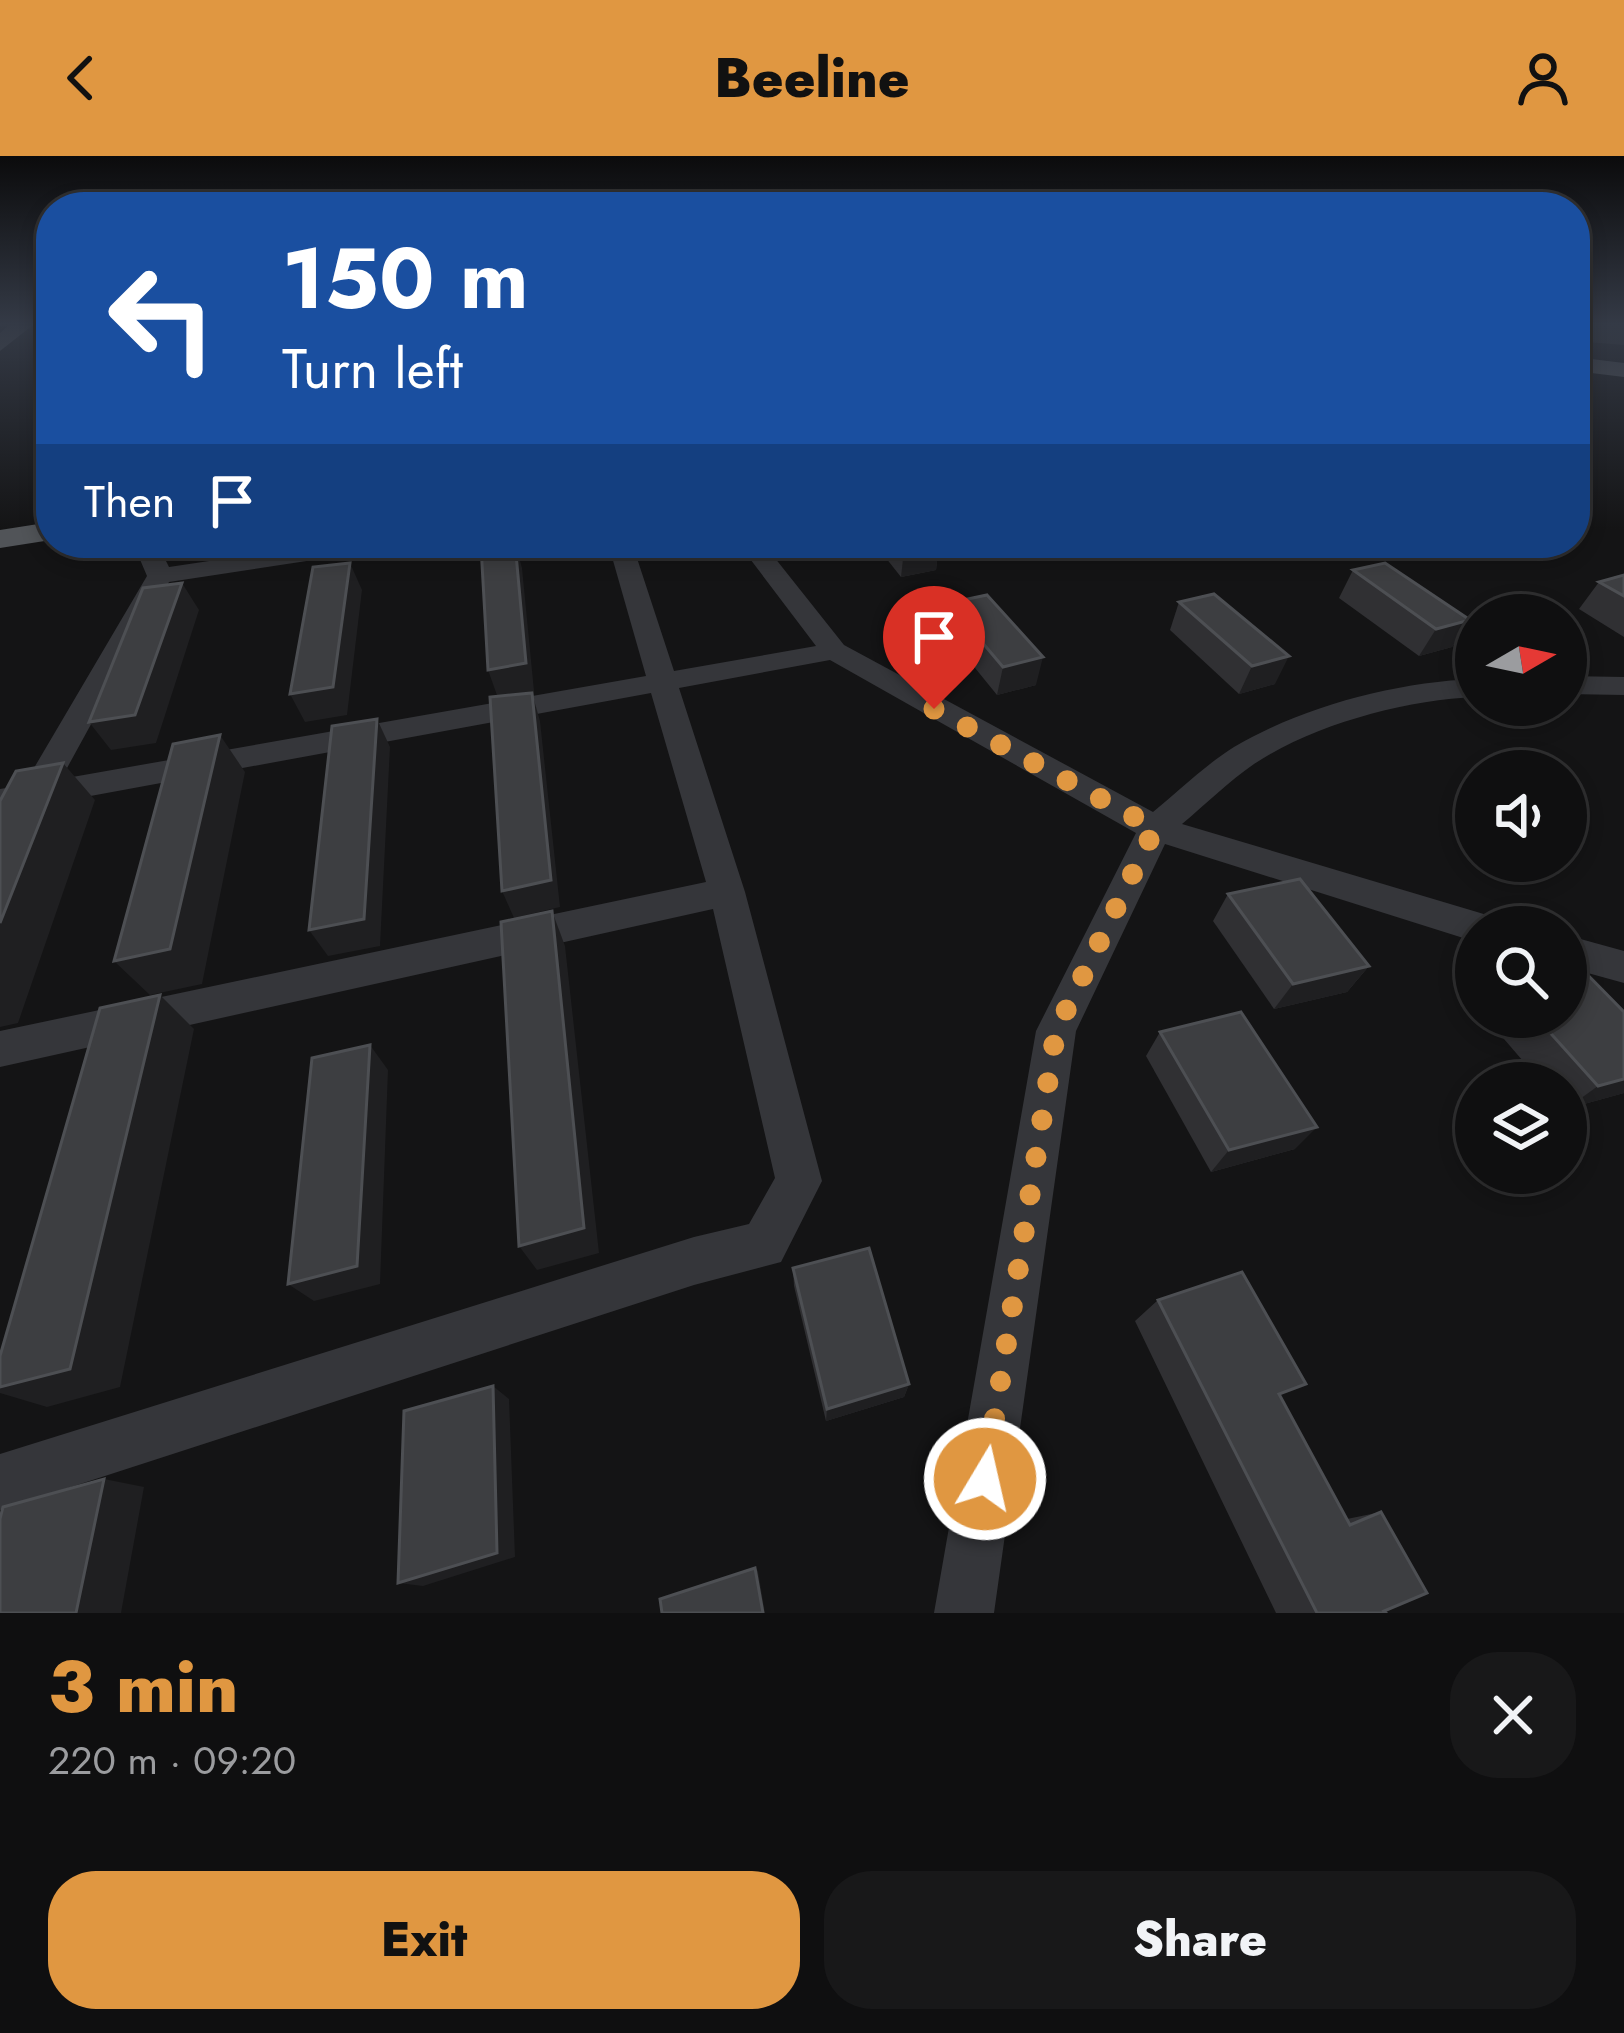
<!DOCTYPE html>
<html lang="en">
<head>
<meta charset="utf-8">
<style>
  :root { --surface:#0f0f10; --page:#181819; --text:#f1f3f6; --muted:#9b9c9f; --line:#2f2f30; --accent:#e09741 }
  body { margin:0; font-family:Jost,sans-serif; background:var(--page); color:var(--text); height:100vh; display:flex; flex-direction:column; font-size:45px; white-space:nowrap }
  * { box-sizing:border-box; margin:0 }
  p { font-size:39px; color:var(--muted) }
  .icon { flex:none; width:66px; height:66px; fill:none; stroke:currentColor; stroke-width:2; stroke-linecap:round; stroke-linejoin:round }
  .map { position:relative; height:1457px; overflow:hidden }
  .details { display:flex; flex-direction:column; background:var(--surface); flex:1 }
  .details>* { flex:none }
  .top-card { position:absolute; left:36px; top:36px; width:1554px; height:366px; border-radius:48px; box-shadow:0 6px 18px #0003,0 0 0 3px var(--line); background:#1a4fa0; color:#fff; overflow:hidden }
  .needle { width:78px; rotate:81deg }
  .fabs { position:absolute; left:1455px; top:438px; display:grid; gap:24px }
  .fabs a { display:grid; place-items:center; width:132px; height:132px; border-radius:50%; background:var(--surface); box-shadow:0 6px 18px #0003,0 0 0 3px var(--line); font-size:60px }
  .pin { position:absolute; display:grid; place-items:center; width:102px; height:102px; color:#fff; margin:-123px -51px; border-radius:50% 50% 50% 0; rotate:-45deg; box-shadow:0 0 12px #0007 }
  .pin .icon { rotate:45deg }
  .me { position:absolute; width:132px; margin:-66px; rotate:9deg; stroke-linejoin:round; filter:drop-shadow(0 0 9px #0008) }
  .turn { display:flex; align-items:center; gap:42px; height:252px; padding:0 48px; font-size:54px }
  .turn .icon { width:156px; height:156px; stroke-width:2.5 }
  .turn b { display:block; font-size:84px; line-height:102px }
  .then { display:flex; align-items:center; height:114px; padding:0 48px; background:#0003; gap:24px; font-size:45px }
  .round { display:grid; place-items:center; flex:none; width:126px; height:126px; border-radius:48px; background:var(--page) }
  .headline { display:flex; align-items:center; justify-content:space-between; height:204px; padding:0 48px }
  h1 { font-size:72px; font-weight:800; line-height:90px; color:var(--accent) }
  .primary-button { display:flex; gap:24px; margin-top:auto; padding:24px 48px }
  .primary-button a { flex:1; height:138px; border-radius:48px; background:var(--accent); color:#111; font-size:48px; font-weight:800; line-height:138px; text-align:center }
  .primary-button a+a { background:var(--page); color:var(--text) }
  header { display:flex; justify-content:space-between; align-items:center; height:156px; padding:0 48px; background:var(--accent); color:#111; font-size:54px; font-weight:800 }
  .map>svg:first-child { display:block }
</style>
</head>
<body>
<header><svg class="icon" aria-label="back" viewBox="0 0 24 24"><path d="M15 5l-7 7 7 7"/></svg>Beeline<svg class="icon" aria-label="person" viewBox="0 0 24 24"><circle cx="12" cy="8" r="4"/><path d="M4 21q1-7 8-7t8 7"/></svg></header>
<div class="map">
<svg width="1624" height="1457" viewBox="0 0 1624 1457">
  <rect width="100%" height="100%" fill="#141415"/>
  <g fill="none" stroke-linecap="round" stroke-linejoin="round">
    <g fill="#35363a" fill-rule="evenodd">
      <path d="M133,387H157L169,411L330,387H391L379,394L169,426L61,623L646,520L608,387H632L674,515L816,490L738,387H763L844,489L1153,656C1179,635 1205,609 1234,591C1304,550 1396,526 1476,523V541C1406,544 1314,568 1254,608C1229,625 1206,648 1182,668L1477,756L1490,760L1496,771H1476V786L1165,688L1076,875L994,1457H934L1036,875L1136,677L830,504L679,532L745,736L822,1025L781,1106L694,1129L0,1354V1298L694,1081L749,1068L775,1022L713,753L0,911V875L706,726L651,537L47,648L13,719L0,723V675L10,655L0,657V633L24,629L147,420Z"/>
      <polygon points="1566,520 1624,521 1624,539 1566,538"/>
      <polygon points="1566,779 1624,795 1624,827 1566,811"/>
    </g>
    <g fill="#515458" fill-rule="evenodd">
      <polygon points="9,169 33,169 0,195 0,177"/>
      <polygon points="1575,201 1624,207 1624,221 1575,215"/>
      <polygon points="51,366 51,384 0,392 0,374"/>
    </g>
  </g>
  <g fill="#303033">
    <polygon points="1575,169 1624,169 1624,189 1575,185"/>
    <polygon points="874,387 939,387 936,414 901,421"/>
    <polygon points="1353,414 1470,464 1452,491 1419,500 1339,442"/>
    <polygon points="1624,419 1624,481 1579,453 1599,426"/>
    <polygon points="1179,446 1275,528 1239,538 1170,474"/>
    <polygon points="949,447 1036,529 997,539 945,475"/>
    <polygon points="1228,738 1369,810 1347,836 1274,853 1213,765"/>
    <polygon points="1485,861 1566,861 1624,937 1566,953 1566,927 1542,927"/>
    <polygon points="1160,876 1295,993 1211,1016 1146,900"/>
    <polygon points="793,1112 909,1228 904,1241 826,1265 794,1130"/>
    <polygon points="1158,1144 1280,1241 1347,1363 1381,1356 1386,1457 1276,1457 1135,1165"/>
  </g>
  <g fill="#1f1f21">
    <polygon points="515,387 522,412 534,535 498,542 488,514"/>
    <polygon points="939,387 936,414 901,421 904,394"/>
    <polygon points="350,407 362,434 347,559 305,566 290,538"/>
    <polygon points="182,427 199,454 156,587 111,594 89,566"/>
    <polygon points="1470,464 1452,491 1419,500 1436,473"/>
    <polygon points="1289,500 1275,528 1239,538 1252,510"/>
    <polygon points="1043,501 1036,529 997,539 1003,511"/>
    <polygon points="532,537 540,565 560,751 514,762 502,735"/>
    <polygon points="377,563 390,591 380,790 328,800 309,774"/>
    <polygon points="220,579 245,616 202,828 150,839 114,805"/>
    <polygon points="63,607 95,644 18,867 0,871 0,767"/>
    <polygon points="552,755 565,790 599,1097 537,1114 519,1090"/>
    <polygon points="1369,810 1347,836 1274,853 1293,828"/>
    <polygon points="160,839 194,873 120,1231 47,1251 0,1237 0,1231"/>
    <polygon points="370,889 388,914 380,1128 314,1145 288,1128"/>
    <polygon points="1624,923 1624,937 1566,953 1598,930"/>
    <polygon points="1317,971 1295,993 1211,1016 1229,994"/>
    <polygon points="909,1228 904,1241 826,1265 827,1253"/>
    <polygon points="493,1230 509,1243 515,1401 423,1430 398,1427"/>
    <polygon points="104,1323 144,1331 121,1457 76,1457"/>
    <polygon points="755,1412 758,1415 765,1457 763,1457"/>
  </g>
  <g fill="#3d3e41" stroke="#4d4f53" stroke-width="3">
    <polygon points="500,387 515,387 526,507 488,514 481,390"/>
    <polygon points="898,387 938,387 904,394"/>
    <polygon points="350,407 333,531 290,538 313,411"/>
    <polygon points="1385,407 1470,464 1436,473 1353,414"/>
    <polygon points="1624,419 1624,440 1599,426"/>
    <polygon points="182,427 135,559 89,566 143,432"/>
    <polygon points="1214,438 1289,500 1252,510 1179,446"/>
    <polygon points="987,439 1043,501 1003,511 949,447"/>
    <polygon points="532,537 551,724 502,735 490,541"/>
    <polygon points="377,563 364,763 309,774 332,570"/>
    <polygon points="220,579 170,793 114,805 173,588"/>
    <polygon points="63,607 0,767 0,645 16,615"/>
    <polygon points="1300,723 1369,810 1293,828 1228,738"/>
    <polygon points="552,755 584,1072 519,1090 501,766"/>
    <polygon points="1576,807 1624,856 1624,923 1598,930 1536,861 1566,861 1566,809"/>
    <polygon points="160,839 70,1213 0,1231 0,1200 100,852"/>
    <polygon points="1241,856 1317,971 1229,994 1160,876"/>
    <polygon points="370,889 357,1110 288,1128 312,902"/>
    <polygon points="869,1092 909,1228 827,1253 793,1112"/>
    <polygon points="1242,1116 1306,1228 1279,1238 1350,1369 1381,1356 1427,1437 1384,1455 1386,1457 1317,1457 1158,1144"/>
    <polygon points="493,1230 497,1397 398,1427 404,1255"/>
    <polygon points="104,1323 76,1457 0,1457 0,1363 3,1351"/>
    <polygon points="755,1412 763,1457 662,1457 660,1443"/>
  </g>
  <linearGradient id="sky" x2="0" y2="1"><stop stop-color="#0b0b0c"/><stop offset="0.45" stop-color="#343a46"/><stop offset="1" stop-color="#343a46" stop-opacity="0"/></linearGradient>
  <rect width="1624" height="373" fill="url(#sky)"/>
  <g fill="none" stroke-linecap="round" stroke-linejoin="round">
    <polyline stroke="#e09741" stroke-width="21" stroke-dasharray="0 37.8" points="934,553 1155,672 1056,875 985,1323"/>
  </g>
</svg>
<div class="fabs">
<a><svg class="needle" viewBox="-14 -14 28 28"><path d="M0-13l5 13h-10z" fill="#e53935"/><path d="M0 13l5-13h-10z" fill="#9b9c9f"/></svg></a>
<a><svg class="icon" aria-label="sound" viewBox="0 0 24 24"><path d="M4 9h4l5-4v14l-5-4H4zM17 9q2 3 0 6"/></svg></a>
<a><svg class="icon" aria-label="search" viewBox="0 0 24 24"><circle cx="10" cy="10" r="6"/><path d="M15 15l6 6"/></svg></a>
<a><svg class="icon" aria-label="layers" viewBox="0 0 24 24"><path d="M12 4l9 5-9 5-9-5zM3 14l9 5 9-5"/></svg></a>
</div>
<div class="pin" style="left:934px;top:553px;background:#d93025"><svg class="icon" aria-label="arrive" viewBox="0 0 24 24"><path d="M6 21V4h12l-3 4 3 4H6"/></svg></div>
<svg class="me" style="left:985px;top:1323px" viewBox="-20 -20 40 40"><circle r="17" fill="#e09741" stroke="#fff" stroke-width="3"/><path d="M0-11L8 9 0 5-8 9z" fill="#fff"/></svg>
<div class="top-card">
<div class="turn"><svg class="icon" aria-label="left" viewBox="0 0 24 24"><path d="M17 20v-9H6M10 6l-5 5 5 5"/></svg><div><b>150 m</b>Turn left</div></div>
<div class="then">Then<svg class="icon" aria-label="arrive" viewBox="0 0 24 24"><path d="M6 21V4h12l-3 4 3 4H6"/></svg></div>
</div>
</div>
<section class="details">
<div class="headline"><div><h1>3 min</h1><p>220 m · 09:20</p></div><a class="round"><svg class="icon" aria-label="close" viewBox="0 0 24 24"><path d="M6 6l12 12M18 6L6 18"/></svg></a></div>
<div class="primary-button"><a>Exit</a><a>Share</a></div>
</section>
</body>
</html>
